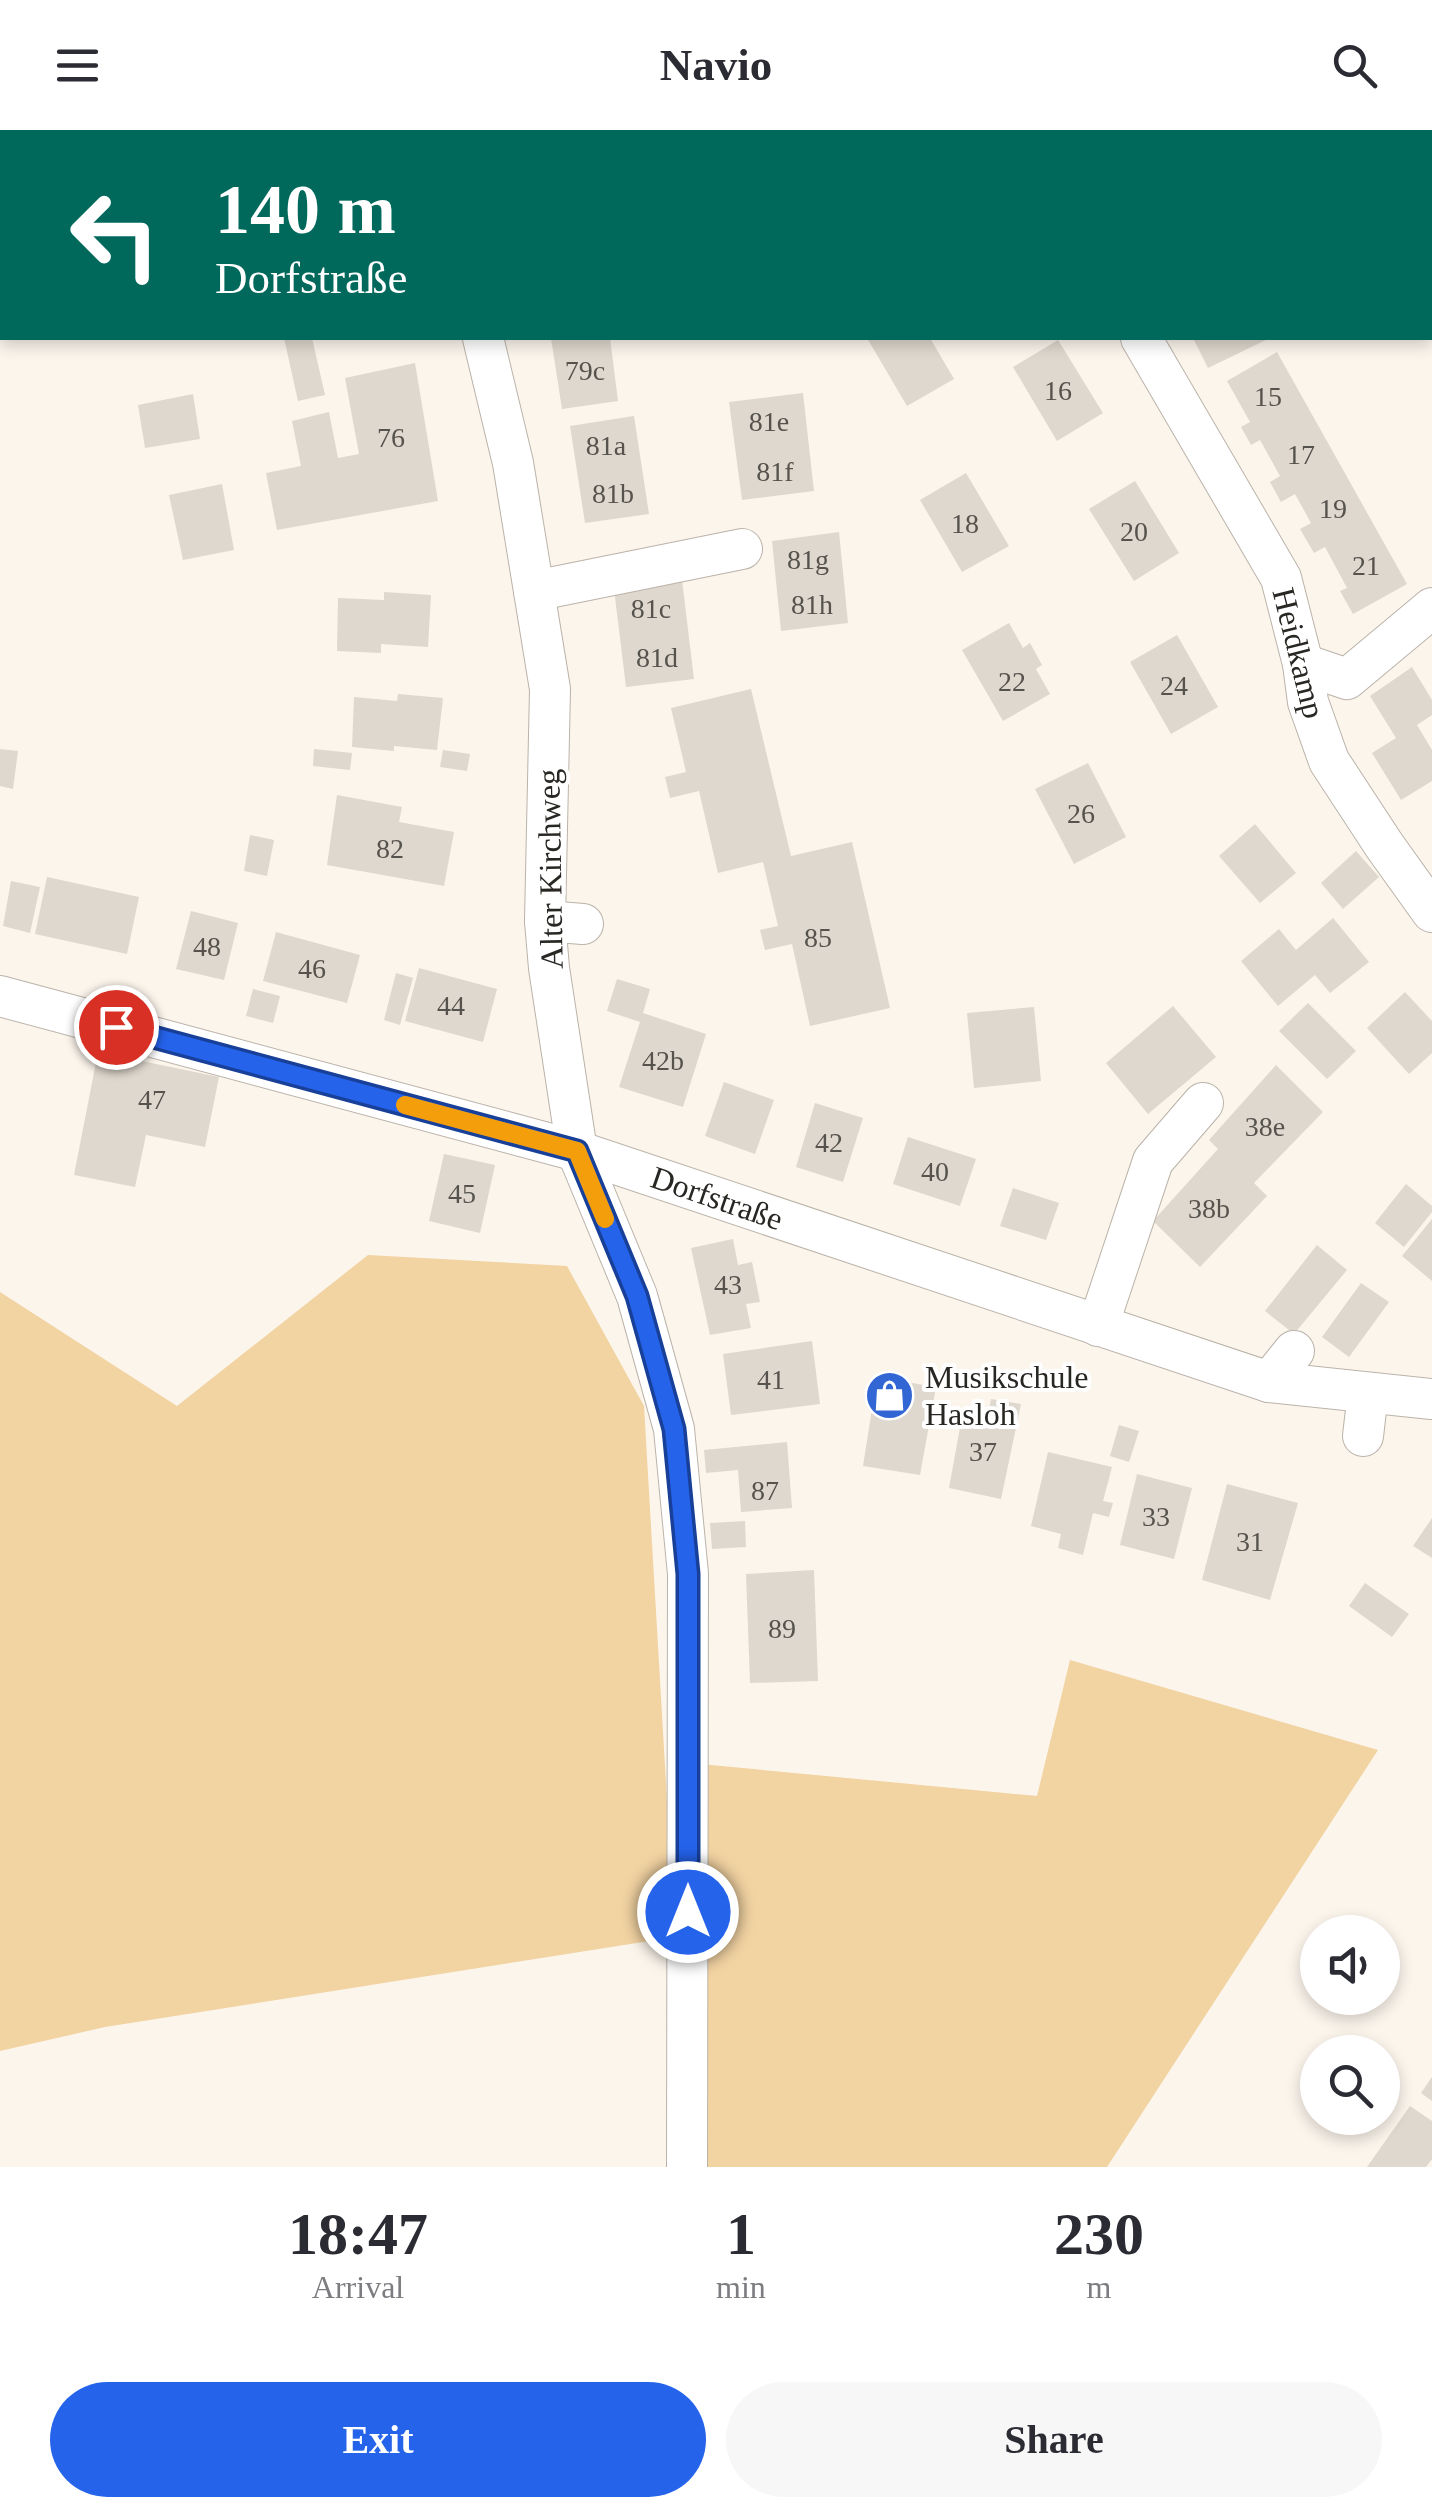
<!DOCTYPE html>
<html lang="en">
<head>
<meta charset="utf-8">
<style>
  :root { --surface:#fff; --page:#f7f7f7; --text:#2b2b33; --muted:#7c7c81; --accent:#2563eb }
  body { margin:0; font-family:"Times New Roman",serif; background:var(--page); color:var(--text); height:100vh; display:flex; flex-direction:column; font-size:38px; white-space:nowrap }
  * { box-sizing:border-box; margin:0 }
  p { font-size:32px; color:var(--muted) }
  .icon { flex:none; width:55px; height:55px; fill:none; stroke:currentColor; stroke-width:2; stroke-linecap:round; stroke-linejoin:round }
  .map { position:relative; height:2037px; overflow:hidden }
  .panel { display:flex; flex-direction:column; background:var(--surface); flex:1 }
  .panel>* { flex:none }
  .guide { position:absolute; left:0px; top:0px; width:1432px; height:210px; box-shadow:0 5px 15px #0003; background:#00695c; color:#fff; overflow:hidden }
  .buttons { position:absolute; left:1300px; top:1785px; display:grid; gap:20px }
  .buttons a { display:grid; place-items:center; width:100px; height:100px; border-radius:50%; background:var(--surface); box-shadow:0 5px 15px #0003; font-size:50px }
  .pin { position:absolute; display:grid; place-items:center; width:85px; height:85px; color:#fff; margin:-42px; border:5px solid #fff; border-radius:50%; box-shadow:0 2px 10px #0007 }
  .me { position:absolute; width:110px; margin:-55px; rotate:0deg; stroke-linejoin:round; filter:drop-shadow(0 0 8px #0008) }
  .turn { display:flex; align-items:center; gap:35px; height:210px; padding:0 50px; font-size:45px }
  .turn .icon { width:130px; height:130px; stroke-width:2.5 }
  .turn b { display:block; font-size:70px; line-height:85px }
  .eta { display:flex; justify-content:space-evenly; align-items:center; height:170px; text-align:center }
  .eta b { font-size:60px; font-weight:700; line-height:70px }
  .action { display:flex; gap:20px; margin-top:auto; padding:20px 50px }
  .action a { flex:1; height:115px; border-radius:60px; background:var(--accent); color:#fff; font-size:40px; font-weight:700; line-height:115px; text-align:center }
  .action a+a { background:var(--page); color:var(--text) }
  header { display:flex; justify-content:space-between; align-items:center; height:130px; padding:0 50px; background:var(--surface); font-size:45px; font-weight:700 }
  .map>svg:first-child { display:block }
</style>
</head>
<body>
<header><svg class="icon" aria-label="menu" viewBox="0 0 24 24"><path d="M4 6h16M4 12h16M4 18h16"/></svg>Navio<svg class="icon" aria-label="search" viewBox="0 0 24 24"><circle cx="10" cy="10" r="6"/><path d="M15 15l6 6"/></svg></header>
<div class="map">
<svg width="1432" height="2037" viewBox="0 0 1432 2037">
  <rect width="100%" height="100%" fill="#fcf5ec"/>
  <g fill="#f2d3a2">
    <polygon points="368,1125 567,1136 644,1276 675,1807 105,1897 0,1921 0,1162 177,1276"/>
    <polygon points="1070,1530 1378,1620 1107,2037 703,2037 700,1634 1037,1666"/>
  </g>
  <g fill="#dfd8ce">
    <polygon points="284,208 312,208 325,265 298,271"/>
    <polygon points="551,208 610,208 618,271 562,279"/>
    <polygon points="867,208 930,208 954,249 907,276"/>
    <polygon points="1200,208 1270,208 1208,238 1194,210"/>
    <polygon points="1058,210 1103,283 1057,311 1013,237"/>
    <polygon points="1277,222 1407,454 1353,484 1340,461 1347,458 1325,417 1314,423 1300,399 1311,393 1295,364 1281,372 1270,352 1280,346 1260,310 1251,315 1241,297 1250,292 1227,251"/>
    <polygon points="415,233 438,371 277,400 266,343 301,336 292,291 329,282 338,328 359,324 345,248"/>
    <polygon points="803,263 814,361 742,370 729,272"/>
    <polygon points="193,264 200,309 145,318 138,275"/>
    <polygon points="634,286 649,384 585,393 570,296"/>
    <polygon points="966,343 1009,416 962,442 920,370"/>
    <polygon points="1135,351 1179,423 1134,451 1089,379"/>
    <polygon points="222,354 234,420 183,430 169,365"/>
    <polygon points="839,402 848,493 781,501 772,411"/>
    <polygon points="682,450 694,549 626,557 614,459"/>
    <polygon points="384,462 431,465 428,517 381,514 381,523 337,521 338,468 384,470"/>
    <polygon points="1009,493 1023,518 1030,513 1042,535 1036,539 1050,564 1003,591 962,520"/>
    <polygon points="1177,505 1218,577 1171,604 1130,532"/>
    <polygon points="1412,537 1432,570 1432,585 1417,595 1432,620 1432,651 1401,670 1372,623 1396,608 1370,566"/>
    <polygon points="751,559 791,726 852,712 890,878 810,896 792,814 765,820 760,800 778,796 763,732 718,743 699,661 670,668 665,647 686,642 671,578"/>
    <polygon points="398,564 443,568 437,620 394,616 394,621 352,617 354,567 397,571"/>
    <polygon points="0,619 18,621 13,659 0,656"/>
    <polygon points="314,619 352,623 350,640 313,636"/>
    <polygon points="443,620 470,624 467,641 440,637"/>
    <polygon points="1088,633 1126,707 1074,734 1035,659"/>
    <polygon points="337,665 402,677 399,692 454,702 444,756 327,735"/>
    <polygon points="1255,694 1296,743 1260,773 1219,726"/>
    <polygon points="250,705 274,710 267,746 244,741"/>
    <polygon points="1356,721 1379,747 1343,779 1321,753"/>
    <polygon points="47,747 139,767 127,824 35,804"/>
    <polygon points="11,751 40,757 30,803 3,796"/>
    <polygon points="191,781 238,793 224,850 176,839"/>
    <polygon points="1333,788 1369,832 1330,863 1315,845 1278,876 1241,831 1279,799 1296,820"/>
    <polygon points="276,802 360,825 347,873 263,851"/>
    <polygon points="419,838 497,859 483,912 405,891"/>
    <polygon points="396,843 413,848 400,895 384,890"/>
    <polygon points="617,849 650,859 643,883 706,904 683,977 619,957 640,892 607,881"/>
    <polygon points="253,859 280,866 273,893 246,886"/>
    <polygon points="1405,862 1432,891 1432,923 1409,944 1367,898"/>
    <polygon points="1308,873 1356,921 1327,949 1279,901"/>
    <polygon points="1173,876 1216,927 1148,984 1106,933"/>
    <polygon points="1034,877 1041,951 974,958 967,883"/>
    <polygon points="98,922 219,947 205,1017 146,1005 135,1057 74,1045"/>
    <polygon points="1276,935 1323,982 1254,1053 1267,1066 1200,1137 1153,1091 1218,1019 1209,1010"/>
    <polygon points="724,952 774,970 755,1024 705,1006"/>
    <polygon points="815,973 863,988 843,1052 796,1037"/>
    <polygon points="908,1007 976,1029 960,1076 893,1054"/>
    <polygon points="444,1024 495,1035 480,1103 429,1091"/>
    <polygon points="1406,1054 1432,1076 1432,1082 1404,1117 1375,1093"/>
    <polygon points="1013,1058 1059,1073 1046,1110 1000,1096"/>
    <polygon points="1432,1089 1432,1151 1402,1126"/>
    <polygon points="733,1109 738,1135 752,1132 760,1172 746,1174 751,1198 710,1205 691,1118"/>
    <polygon points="1317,1115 1347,1140 1294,1204 1265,1181"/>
    <polygon points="1361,1153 1389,1172 1349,1227 1322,1207"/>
    <polygon points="812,1211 820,1274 731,1285 723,1224"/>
    <polygon points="877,1247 936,1257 920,1345 863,1336"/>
    <polygon points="991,1269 1021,1274 1001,1369 949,1358 963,1281 988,1285"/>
    <polygon points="1119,1295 1139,1301 1129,1332 1110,1326"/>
    <polygon points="787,1312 792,1378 741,1382 738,1340 706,1343 704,1320"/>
    <polygon points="1048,1322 1112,1337 1103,1371 1113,1373 1109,1387 1093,1383 1083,1425 1058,1418 1061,1404 1031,1396"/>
    <polygon points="1137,1344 1192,1358 1174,1429 1120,1415"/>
    <polygon points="1227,1354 1298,1373 1270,1470 1202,1450"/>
    <polygon points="1432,1388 1432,1428 1413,1416"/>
    <polygon points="745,1391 746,1417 712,1419 710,1393"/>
    <polygon points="814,1440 818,1551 750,1553 746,1444"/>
    <polygon points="1365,1453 1409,1484 1392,1507 1349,1476"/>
    <polygon points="1432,1947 1432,1971 1421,1963"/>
    <polygon points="1410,1976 1432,1991 1432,2029 1426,2037 1367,2037"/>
  </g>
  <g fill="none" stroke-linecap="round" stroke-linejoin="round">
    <defs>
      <g id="minor">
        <polyline points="434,0 435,2"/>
        <polyline points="1045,0 1046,2"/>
        <polyline points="483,208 513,333 550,559 545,791 549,838 577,1021 637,1166 674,1299 688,1444 687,2037"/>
        <polyline points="1141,208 1281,448 1303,534 1308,572 1329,631 1384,715 1432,782"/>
        <polyline points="534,461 742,419"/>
        <polyline points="1303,534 1347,549 1432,478"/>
        <polyline points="545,791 583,794"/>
        <polyline points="0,866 577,1021 1269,1252 1432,1269"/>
        <polyline points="1098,1196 1153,1031 1203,973"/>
        <polyline points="1269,1252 1294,1221"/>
        <polyline points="1363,1306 1368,1263"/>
      </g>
    </defs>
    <use href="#minor" stroke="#bab3aa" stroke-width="42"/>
    <use href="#minor" stroke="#fff" stroke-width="40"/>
  </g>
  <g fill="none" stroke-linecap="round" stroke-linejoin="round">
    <defs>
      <polyline id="route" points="116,897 577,1021 637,1166 674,1299 688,1444 688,1782"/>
    </defs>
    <use href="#route" stroke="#184099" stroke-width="25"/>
    <use href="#route" stroke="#2563eb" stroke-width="18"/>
    <polyline stroke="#f59e0b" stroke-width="18" points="405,975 577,1021 605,1089"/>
  </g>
  <defs>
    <symbol id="shop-disc" viewBox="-11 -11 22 22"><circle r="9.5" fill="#3366d5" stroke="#fff"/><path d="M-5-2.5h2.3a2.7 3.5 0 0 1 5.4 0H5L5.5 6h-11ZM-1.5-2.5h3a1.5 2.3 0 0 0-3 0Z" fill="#fff"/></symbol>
  </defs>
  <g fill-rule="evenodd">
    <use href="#shop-disc" x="862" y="1238" width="55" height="55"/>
  </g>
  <g text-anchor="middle" stroke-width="8" stroke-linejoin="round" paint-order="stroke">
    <g font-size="28" fill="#56534e">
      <text x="585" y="250">79c</text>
      <text x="1058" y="270">16</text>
      <text x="1268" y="276">15</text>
      <text x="769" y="301">81e</text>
      <text x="391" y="317">76</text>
      <text x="606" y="325">81a</text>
      <text x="1301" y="334">17</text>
      <text x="775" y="351">81f</text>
      <text x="613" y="373">81b</text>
      <text x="1333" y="388">19</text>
      <text x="965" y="403">18</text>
      <text x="1134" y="411">20</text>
      <text x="808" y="439">81g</text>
      <text x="1366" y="445">21</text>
      <text x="812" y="484">81h</text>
      <text x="651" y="488">81c</text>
      <text x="657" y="537">81d</text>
      <text x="1012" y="561">22</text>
      <text x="1174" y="565">24</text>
      <text x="1081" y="693">26</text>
      <text x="390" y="728">82</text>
      <text x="818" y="817">85</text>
      <text x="207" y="826">48</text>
      <text x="312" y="848">46</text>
      <text x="451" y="885">44</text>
      <text x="663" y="940">42b</text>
      <text x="152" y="979">47</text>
      <text x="1265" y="1006">38e</text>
      <text x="829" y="1022">42</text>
      <text x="935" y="1051">40</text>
      <text x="462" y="1073">45</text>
      <text x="1209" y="1088">38b</text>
      <text x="728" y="1164">43</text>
      <text x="771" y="1259">41</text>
      <text x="983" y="1331">37</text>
      <text x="765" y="1370">87</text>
      <text x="1156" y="1396">33</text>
      <text x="1250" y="1421">31</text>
      <text x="782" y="1508">89</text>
    </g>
    <g font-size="32" fill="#292723" stroke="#fff">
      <text transform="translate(1299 523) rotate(76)" y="11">Heidkamp</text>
      <text transform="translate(550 739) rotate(-91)" y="11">Alter Kirchweg</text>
      <text transform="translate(717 1068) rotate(19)" y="11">Dorfstraße</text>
    </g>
    <g font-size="32" fill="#292723" stroke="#fff" text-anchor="start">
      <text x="925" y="1258">Musikschule<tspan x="925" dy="37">Hasloh</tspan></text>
    </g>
  </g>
</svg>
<div class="buttons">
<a><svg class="icon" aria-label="sound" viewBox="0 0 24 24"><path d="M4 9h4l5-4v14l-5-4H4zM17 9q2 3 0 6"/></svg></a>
<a><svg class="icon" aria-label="search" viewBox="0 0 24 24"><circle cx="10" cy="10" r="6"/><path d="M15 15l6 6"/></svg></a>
</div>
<div class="pin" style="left:116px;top:897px;background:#d93025"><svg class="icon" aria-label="arrive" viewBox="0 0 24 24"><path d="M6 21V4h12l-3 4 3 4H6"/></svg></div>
<svg class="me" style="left:688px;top:1782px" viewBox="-20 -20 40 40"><circle r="17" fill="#2563eb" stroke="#fff" stroke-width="3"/><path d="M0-11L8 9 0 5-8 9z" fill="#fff"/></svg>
<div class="guide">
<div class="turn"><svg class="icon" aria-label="left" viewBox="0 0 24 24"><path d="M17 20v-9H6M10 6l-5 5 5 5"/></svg><div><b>140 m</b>Dorfstraße</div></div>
</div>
</div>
<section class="panel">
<div class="eta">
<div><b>18:47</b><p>Arrival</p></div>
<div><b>1</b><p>min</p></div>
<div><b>230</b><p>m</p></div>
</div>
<div class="action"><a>Exit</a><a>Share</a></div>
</section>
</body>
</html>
